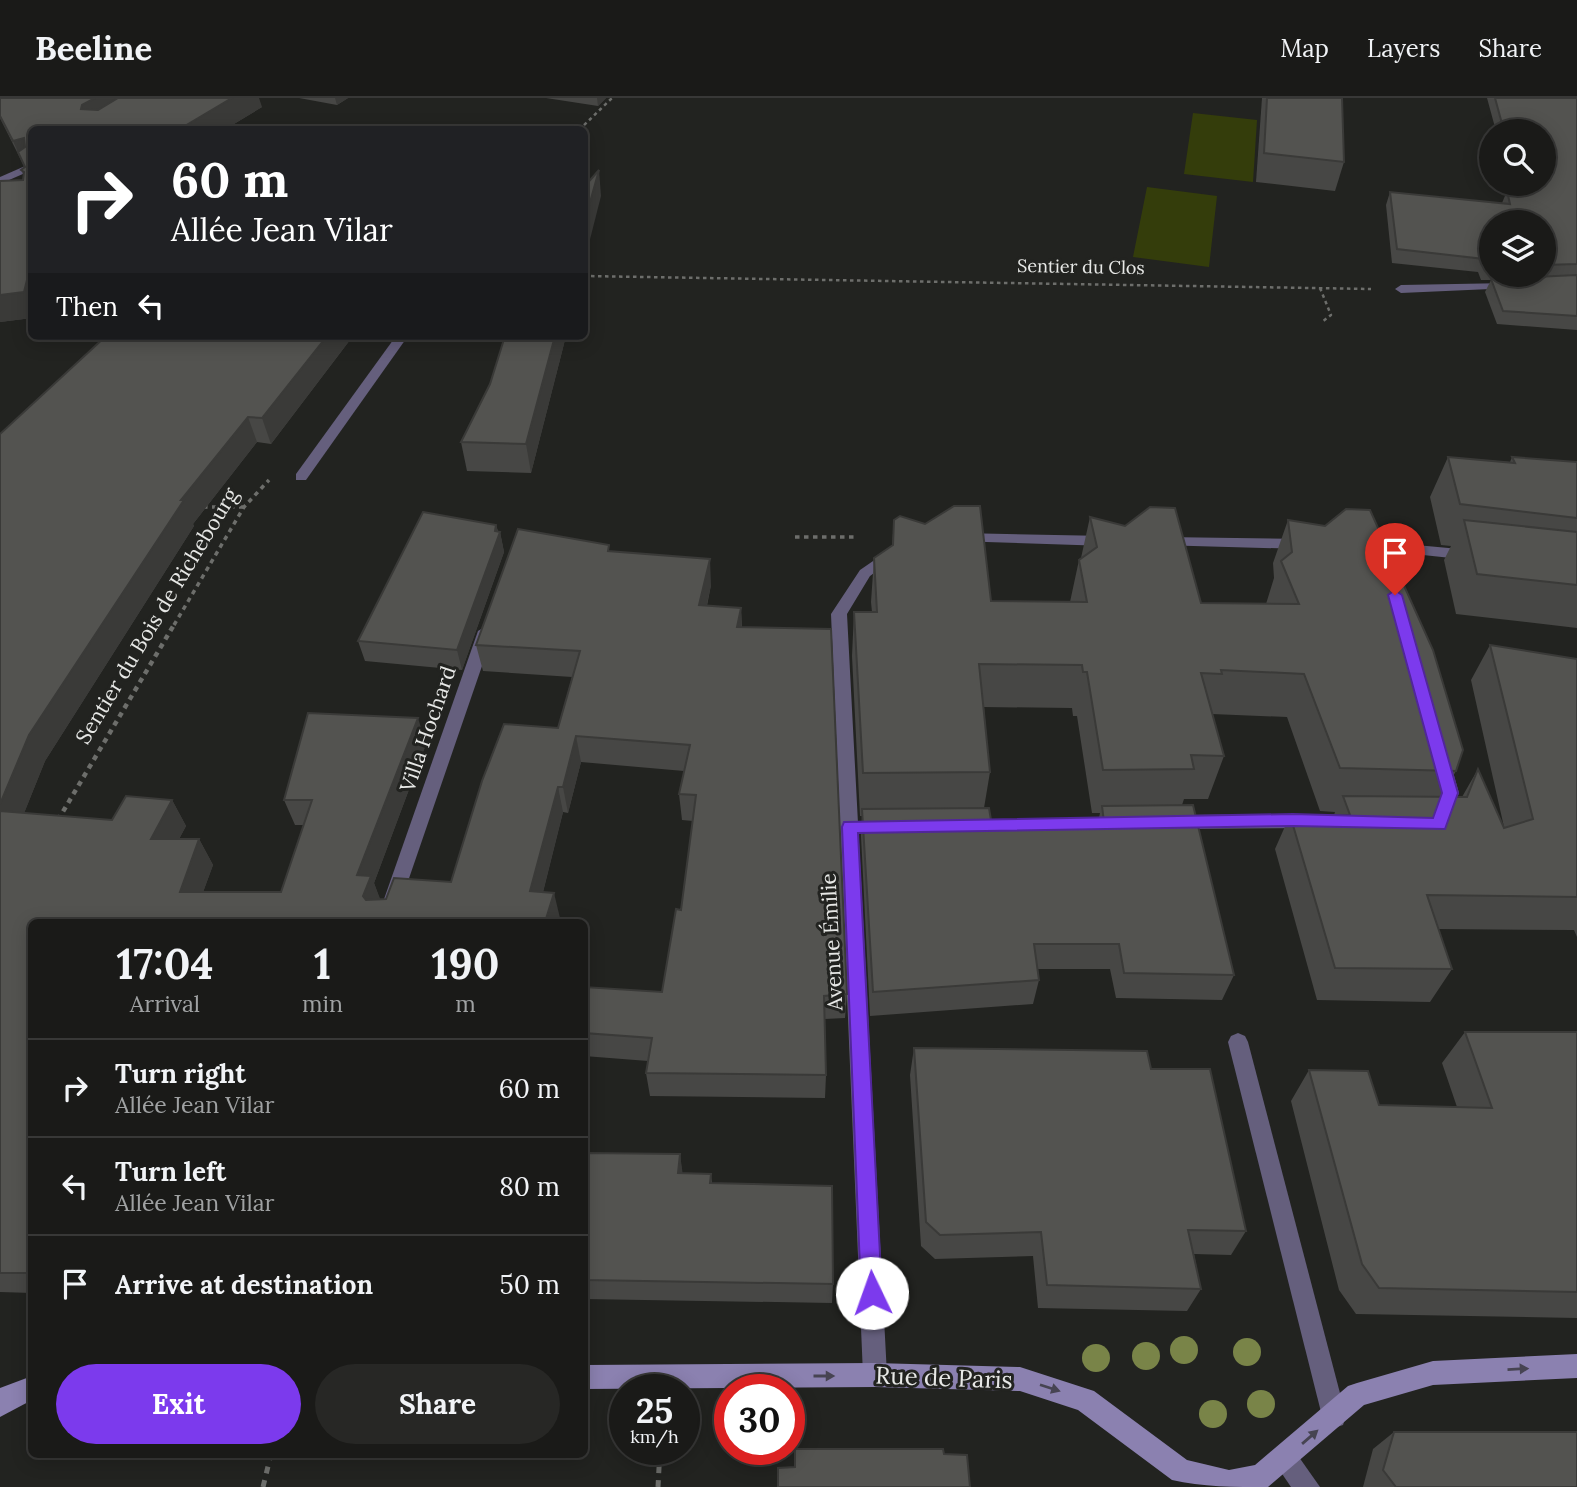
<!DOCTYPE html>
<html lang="en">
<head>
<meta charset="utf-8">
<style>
  :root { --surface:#1a1a18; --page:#272725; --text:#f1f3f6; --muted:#9fa1a2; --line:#383837; --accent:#7c3aed }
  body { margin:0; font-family:Lora,serif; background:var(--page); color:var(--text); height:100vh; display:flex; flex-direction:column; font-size:26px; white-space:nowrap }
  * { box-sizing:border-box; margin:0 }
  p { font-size:23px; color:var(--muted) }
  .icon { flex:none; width:38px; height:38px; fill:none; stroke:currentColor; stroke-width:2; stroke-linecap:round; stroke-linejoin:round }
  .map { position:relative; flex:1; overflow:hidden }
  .details { position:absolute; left:28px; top:821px; width:560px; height:539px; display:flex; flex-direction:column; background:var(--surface); border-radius:10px; box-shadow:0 4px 18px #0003,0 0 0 2px var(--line) }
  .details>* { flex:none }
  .hud { position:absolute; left:28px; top:28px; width:560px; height:214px; border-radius:10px; box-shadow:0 4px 18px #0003,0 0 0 2px var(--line); background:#202124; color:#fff; overflow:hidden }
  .buttons { position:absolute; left:1479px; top:21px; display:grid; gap:14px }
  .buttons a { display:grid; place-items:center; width:77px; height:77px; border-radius:50%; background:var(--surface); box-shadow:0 4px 18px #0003,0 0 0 2px var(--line); font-size:35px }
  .speed { position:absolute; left:609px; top:1276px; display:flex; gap:14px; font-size:35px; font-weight:700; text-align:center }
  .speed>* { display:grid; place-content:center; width:91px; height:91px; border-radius:50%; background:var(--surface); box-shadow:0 4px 18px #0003,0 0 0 2px var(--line); line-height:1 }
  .speed small { font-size:18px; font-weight:400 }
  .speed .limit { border:10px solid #d22; background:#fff; color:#111 }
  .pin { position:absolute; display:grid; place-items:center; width:60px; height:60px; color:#fff; margin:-72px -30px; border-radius:50% 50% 50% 0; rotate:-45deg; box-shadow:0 0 7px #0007 }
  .pin .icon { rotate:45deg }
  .me { position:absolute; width:77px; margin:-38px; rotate:357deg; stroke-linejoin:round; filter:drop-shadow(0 0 5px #0008) }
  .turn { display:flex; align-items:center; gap:24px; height:147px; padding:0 28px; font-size:32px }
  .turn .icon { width:91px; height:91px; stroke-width:2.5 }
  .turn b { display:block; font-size:49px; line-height:60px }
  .then { display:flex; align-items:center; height:66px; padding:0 28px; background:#0003; gap:14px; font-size:26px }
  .eta { display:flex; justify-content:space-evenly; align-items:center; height:119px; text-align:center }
  .eta b { font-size:42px; font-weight:700; line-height:49px }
  .cta { display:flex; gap:14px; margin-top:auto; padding:14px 28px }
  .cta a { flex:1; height:80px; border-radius:42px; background:var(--accent); color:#fff; font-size:28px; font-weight:700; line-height:80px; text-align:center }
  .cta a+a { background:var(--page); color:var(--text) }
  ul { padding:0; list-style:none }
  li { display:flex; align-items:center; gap:21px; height:98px; padding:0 28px; border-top:2px solid var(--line) }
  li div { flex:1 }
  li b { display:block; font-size:26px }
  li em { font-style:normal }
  header { display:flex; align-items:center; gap:42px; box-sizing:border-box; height:98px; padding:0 35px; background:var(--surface); border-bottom:2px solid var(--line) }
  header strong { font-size:33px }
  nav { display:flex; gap:38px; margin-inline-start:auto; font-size:24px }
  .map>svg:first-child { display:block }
</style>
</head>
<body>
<header>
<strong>Beeline</strong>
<nav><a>Map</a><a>Layers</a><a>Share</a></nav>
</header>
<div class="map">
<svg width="1577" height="1389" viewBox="0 0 1577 1389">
  <rect width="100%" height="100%" fill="#222320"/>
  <g fill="#343d0b">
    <polygon points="1193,15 1257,22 1253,84 1184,76"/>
    <polygon points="1147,89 1217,98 1209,169 1133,159"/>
  </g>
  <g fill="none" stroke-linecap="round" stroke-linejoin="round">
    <g stroke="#6d6e6b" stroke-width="2.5" stroke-dasharray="3.5 3.5" stroke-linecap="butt">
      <polyline points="579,32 612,0"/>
      <polyline points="584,178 1371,191"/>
      <polyline points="1320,190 1331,217 1322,224"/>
    </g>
    <g stroke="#6d6e6b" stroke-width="3.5" stroke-dasharray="4.5 4.5" stroke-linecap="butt">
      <polyline points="203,409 243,409"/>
      <polyline points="795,439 856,439"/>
      <polyline points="174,527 244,409 269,382"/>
    </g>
    <polyline stroke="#6d6e6b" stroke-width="4.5" stroke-dasharray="5 5" stroke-linecap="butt" points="58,722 175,525"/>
    <g stroke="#6d6e6b" stroke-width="5" stroke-dasharray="7 7" stroke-linecap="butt">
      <polyline points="263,1389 271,1356"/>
      <polyline points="658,1389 660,1351"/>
    </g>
    <g fill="#655f7d" fill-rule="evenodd">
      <polygon points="32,65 32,72 0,86 0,79"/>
      <polygon points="1509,185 1513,186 1513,190 1401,195 1395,191 1401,187"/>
      <polygon points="396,238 408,238 306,382 296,382 296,376"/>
      <polygon points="960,435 1107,438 1114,443 1107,448 955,443 953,440"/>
      <polygon points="1163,439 1303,441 1310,446 1303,451 1158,447 1158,441"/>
      <polygon points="1362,442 1470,452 1477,457 1470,462 1357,450 1357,444"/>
      <polygon points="892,450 899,455 897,458 870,478 847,516 887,1277 884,1286 875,1289 866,1286 863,1277 831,516 860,472"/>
      <polygon points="486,528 494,533 394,824 376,824 478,533"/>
      <polygon points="1441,658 1450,664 1459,695 1447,726 1435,726 1432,721 1441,695 1432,664"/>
      <polygon points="1312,716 1318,718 1321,723 1318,728 1312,730 1175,731 1169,729 1166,724 1169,719 1175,717"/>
      <polygon points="1238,935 1245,938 1248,944 1346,1318 1343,1327 1334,1330 1325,1327 1322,1318 1228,944 1231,938"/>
      <polygon points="1285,1348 1294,1352 1320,1389 1291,1389 1272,1361 1276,1352"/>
    </g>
    <g fill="#8b81b0" fill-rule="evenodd">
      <path d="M1577,1256V1280L1433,1287L1364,1307L1268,1389C1236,1389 1201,1389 1172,1382L1078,1312L1020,1293L875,1289L584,1291V1267L875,1265L1020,1269L1094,1293L1187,1362L1229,1372L1255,1367L1348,1288L1357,1285L1433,1263Z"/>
      <polygon points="32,1278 32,1302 0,1319 0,1290"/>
    </g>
  </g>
  <g fill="#798448">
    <circle cx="1184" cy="1252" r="14"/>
    <circle cx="1247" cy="1254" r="14"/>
    <circle cx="1146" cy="1258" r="14"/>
    <circle cx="1096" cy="1260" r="14"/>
    <circle cx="1261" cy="1306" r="14"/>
    <circle cx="1213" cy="1316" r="14"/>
  </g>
  <g fill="#474745" fill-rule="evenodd">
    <polygon points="0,0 262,9 224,32 32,32 32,220 0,224 0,83 23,82 24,78 21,72 25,70 0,20"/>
    <polygon points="299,0 348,0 337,7"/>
    <polygon points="546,0 606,0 598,8"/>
    <polygon points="1262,0 1342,0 1344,64 1335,93 1256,84"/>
    <path d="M1487,0H1577V232L1497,226L1485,194L1491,182H1481L1478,174L1392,165L1386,107L1390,94L1502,105L1507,93L1511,94L1509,86H1544V33H1496ZM1491,124H1544V177H1491Z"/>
    <polygon points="102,238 353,238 271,346 257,344 193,426 194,428 45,663 24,715 112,722 172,702 186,728 179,741 199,741 213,767 203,794 281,794 304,727 295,727 284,702 426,646 374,785 380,802 386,801 451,784 558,630 572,579 483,573 476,547 610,453 711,487 707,508 741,510 742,529 847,896 845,920 825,921 826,977 825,1000 650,998 646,975 648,963 584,958 584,889 662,894 681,812 693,723 682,722 679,696 684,673 581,664 568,715 563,714 543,794 560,820 32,824 32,1195 0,1194 0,336 103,241"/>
    <polygon points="566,238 531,375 467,373 461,344 490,286"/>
    <polygon points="1448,359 1510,364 1512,359 1577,364 1577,530 1456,516 1444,462 1451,448 1441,447 1430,399"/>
    <path d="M1090,419L1201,505L1266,506L1274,480L1273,465L1288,422L1456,673L1441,699H1462L1478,671L1504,729L1471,582L1490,547L1577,561V839L1574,832L1438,831L1452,871L1430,904L1317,902L1275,751L1290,717H1334L1335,714L1320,713L1287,619L1212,616L1224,658L1208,701H1184L1182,707L1234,877L1222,902L1116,900L1110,871H1038L1039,882L1033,906L870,918L861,738L862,718H860L852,558L854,514H872L871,504L874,460L892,448L894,422L991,503L1070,504L1079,462L1081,460ZM984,609L1072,610L1073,618H1077L1092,715H1100L1098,724L991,722L984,710L990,674Z"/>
    <polygon points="496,427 498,433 500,434 504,454 462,572 365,563 358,543"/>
    <polygon points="1465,934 1577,934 1577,1220 1356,1216 1339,1192 1291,1003 1309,972 1379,1007 1457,1009 1442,965"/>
    <polygon points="914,950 1246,1133 1231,1157 1194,1156 1201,1191 1187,1213 1038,1210 1033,1158 935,1161 921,1148 910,977"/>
    <polygon points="584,1055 680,1056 682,1075 711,1076 712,1085 833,1186 832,1205 584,1201"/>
    <polygon points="1394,1334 1577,1389 1363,1389 1373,1351"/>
  </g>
  <g fill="#3a3a38">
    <polygon points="95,0 142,0 91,30 81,11 82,7"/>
    <polygon points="232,0 259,0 262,9 224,32 178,32"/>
    <polygon points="335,0 348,0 337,7"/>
    <polygon points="597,0 606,0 598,8"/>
    <polygon points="24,40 32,57 18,54 23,66 13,43"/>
    <polygon points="599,72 601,98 584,165 584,126"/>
    <polygon points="32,162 32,220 0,224 0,197"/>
    <polygon points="327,238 353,238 271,346 262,320"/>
    <polygon points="555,238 566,238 531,375 526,346"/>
    <polygon points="248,319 257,344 193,426 194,428 45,663 15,738 0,716 0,706 29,637 181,402"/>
    <polygon points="496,427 499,438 500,434 504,454 462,572 457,552"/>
    <polygon points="710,461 711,487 701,533 699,507"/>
    <polygon points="741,510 742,536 737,529"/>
    <polygon points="418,620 426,646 374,785 381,803 374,823 363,798 357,777"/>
    <polygon points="576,638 581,664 568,715 563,689"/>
    <polygon points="558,689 563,714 537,818 530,793"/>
    <polygon points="172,702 186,728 165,767 151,741"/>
    <polygon points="199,741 213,767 194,819 180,794"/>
    <polygon points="554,795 560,820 559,824 545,824"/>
    <polygon points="680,1056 683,1078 678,1075"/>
  </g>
  <g fill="#535350" stroke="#3a3a38" stroke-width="2">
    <polygon points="0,0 95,0 82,7 81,11 98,12 118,0 232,0 178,32 32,32 32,162 24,194 0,197 0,83 23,82 24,74 21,72 25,69 18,54 25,49 24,40 13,43 0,18"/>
    <polygon points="1267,0 1342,0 1344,64 1264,55"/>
    <polygon points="1495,0 1577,0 1577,166 1544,167 1544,124 1491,124 1491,169 1487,169 1484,161 1397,151 1390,94 1510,106 1507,93 1520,95 1518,86 1544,86 1544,33 1504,33"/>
    <polygon points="599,72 584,126 584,89"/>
    <polygon points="1577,177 1577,218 1503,213 1491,181"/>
    <polygon points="106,238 327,238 262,320 248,319 181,402 184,402 29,637 0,706 0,336"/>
    <polygon points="505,238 555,238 526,346 461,344 490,286"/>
    <polygon points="1448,359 1515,365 1512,359 1577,364 1577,420 1460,406"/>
    <polygon points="954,408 980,408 991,503 1087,504 1079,462 1097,449 1090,419 1125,428 1150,409 1175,410 1201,505 1299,506 1281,463 1292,454 1288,422 1325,428 1346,411 1370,412 1433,552 1463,652 1456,673 1340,670 1304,576 1221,572 1222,576 1201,575 1224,658 1191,657 1194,671 1103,672 1087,574 1083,574 1082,567 979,566 990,674 863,675 854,514 877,514 874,460 893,447 894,422 900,418 925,426"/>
    <polygon points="423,414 496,427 495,433 500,434 457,552 358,543"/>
    <polygon points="1464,422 1577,434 1577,487 1477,476"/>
    <polygon points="518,431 609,447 608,453 710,461 699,507 741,510 737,529 831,531 847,896 824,898 826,977 646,975 652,940 584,935 584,889 662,894 676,811 681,812 696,697 679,696 690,647 576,638 563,689 558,689 530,793 554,795 545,824 32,824 32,1175 0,1175 0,713 112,722 126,698 172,702 151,741 199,741 180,794 281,794 312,702 284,702 308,615 418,620 357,777 371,778 363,798 366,802 386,801 394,780 451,784 482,683 504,626 558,630 580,553 476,547"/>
    <polygon points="1490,547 1577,561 1577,799 1427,797 1452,871 1335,870 1290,717 1350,717 1343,698 1467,699 1478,671 1504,730 1533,721"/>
    <polygon points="1193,707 1234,877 1124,875 1119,846 1034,846 1039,882 873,894 862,711 989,710 991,722 1104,724 1102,708"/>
    <polygon points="1465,934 1577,934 1577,1194 1379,1190 1362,1166 1309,972 1368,973 1379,1007 1492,1010"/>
    <polygon points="914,950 1147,953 1151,971 1210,971 1246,1133 1188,1132 1201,1191 1047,1187 1041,1134 940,1137 926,1124"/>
    <polygon points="584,1055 680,1056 678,1075 711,1076 710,1085 832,1088 833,1186 584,1182"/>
    <polygon points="1394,1334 1577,1334 1577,1389 1396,1389 1383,1372"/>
    <polygon points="795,1351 943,1351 944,1356 967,1357 970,1389 778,1389 778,1370 795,1369"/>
  </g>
  <defs><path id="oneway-solid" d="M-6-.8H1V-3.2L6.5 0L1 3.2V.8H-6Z" transform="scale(1.75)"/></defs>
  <g fill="#474452">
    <use href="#oneway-solid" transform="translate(1518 1271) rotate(-3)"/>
    <use href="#oneway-solid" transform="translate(824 1278)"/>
    <use href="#oneway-solid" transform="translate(1050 1290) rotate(18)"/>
    <use href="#oneway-solid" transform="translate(1310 1339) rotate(-41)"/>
  </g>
  <polygon fill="#7c3aed" stroke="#51269a" stroke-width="2" points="1395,492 1402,497 1458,695 1445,731 1293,728 858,735 882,1195 879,1203 872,1206 864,1203 861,1195 842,729 844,724 1293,716 1433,720 1442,695 1388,497"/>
  <g text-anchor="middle" stroke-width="6" stroke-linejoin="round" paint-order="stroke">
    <g font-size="18" fill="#e7e8e6" stroke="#222320">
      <text transform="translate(1081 169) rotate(1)" y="6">Sentier du Clos</text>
    </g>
    <g font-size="21" fill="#e7e8e6" stroke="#222320">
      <text transform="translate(157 518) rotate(-59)" y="7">Sentier du Bois de Richebourg</text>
      <text transform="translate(428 631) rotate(-71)" y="7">Villa Hochard</text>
      <text transform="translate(832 844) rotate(-93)" y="7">Avenue Émilie</text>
    </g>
    <g font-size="24" fill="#e7e8e6" stroke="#222320">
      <text transform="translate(944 1280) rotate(2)" y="8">Rue de Paris</text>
    </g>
  </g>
</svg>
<div class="buttons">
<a><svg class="icon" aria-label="search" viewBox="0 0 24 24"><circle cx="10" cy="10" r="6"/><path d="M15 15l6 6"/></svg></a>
<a><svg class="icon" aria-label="layers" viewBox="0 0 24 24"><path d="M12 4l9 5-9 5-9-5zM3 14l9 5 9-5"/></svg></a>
</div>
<div class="speed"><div>25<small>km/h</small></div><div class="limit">30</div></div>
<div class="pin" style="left:1395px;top:497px;background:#d93025"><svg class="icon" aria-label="arrive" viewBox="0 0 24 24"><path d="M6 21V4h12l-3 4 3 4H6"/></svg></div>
<svg class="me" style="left:872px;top:1195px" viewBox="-20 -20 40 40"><circle r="19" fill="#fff"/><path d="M0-13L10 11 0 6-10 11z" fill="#7c3aed"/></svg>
<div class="hud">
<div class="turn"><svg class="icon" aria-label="right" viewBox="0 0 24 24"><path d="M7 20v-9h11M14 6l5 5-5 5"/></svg><div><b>60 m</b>Allée Jean Vilar</div></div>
<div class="then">Then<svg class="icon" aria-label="left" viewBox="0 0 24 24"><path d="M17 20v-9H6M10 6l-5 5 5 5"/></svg></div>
</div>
<section class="details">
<div class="eta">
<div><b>17:04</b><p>Arrival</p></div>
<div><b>1</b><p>min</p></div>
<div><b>190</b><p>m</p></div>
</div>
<ul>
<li><svg class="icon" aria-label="right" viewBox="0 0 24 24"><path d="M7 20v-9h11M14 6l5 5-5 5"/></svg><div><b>Turn right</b><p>Allée Jean Vilar</p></div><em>60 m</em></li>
<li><svg class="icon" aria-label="left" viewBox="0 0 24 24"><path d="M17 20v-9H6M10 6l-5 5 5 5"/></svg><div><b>Turn left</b><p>Allée Jean Vilar</p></div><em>80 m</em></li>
<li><svg class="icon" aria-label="arrive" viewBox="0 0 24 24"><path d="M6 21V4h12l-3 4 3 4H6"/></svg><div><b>Arrive at destination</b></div><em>50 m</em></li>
</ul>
<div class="cta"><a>Exit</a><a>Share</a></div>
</section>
</div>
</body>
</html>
